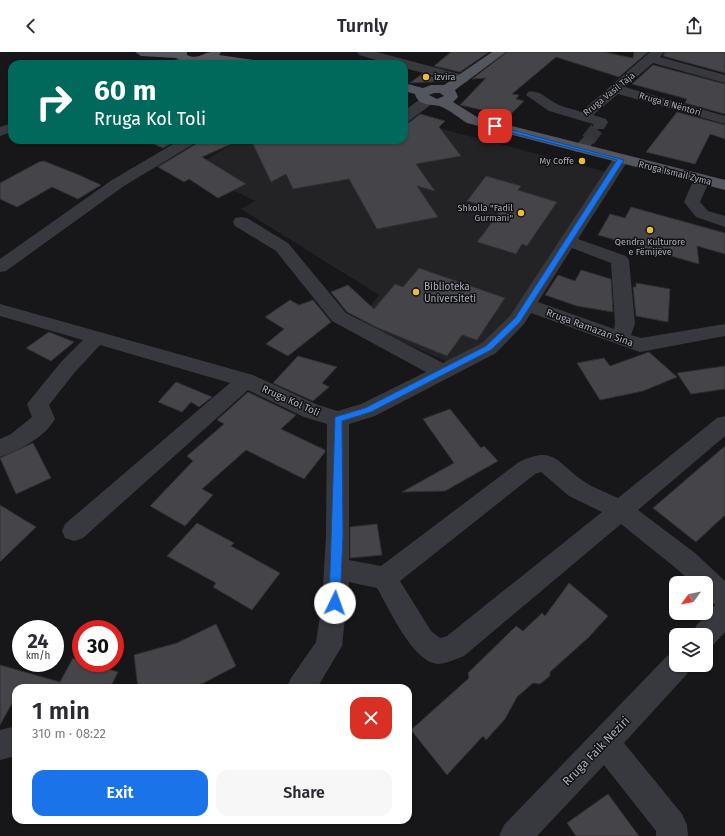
<!DOCTYPE html>
<html lang="en">
<head>
<meta charset="utf-8">
<style>
  :root { --surface:#fff; --page:#f7f7f7; --text:#2b2b33; --muted:#7c7c81; --accent:#1a73e8 }
  body { margin:0; font-family:"Fira Sans",sans-serif; background:var(--page); color:var(--text); height:100vh; display:flex; flex-direction:column; font-size:15px; white-space:nowrap }
  * { box-sizing:border-box; margin:0 }
  p { font-size:13px; color:var(--muted) }
  .icon { flex:none; width:22px; height:22px; fill:none; stroke:currentColor; stroke-width:2; stroke-linecap:round; stroke-linejoin:round }
  .map { position:relative; flex:1; overflow:hidden }
  .side { position:absolute; left:12px; top:632px; width:400px; height:140px; display:flex; flex-direction:column; background:var(--surface); border-radius:12px; box-shadow:0 1px 3px #0004 }
  .side>* { flex:none }
  .banner { position:absolute; left:8px; top:8px; width:400px; height:84px; border-radius:12px; box-shadow:0 1px 3px #0004; background:#00695c; color:#fff; overflow:hidden }
  .needle { width:26px; rotate:238deg }
  .tools { position:absolute; left:669px; top:524px; display:grid; gap:8px }
  .tools a { display:grid; place-items:center; width:44px; height:44px; border-radius:8px; background:var(--surface); box-shadow:0 1px 3px #0004; font-size:20px }
  .speed { position:absolute; left:12px; top:568px; display:flex; gap:8px; font-size:20px; font-weight:700; text-align:center }
  .speed>* { display:grid; place-content:center; width:52px; height:52px; border-radius:50%; background:var(--surface); box-shadow:0 1px 3px #0004; line-height:1 }
  .speed small { font-size:10px; font-weight:400 }
  .speed .limit { border:6px solid #d22; background:#fff; color:#111 }
  .pin { position:absolute; display:grid; place-items:center; width:34px; height:34px; color:#fff; margin:-17px; border-radius:8px; box-shadow:0 2px 6px #0006 }
  .me { position:absolute; width:44px; margin:-22px; rotate:3deg; stroke-linejoin:round; filter:drop-shadow(0 0 3px #0008) }
  .turn { display:flex; align-items:center; gap:14px; height:84px; padding:0 20px; font-size:18px }
  .turn .icon { width:52px; height:52px; stroke-width:2.5 }
  .turn b { display:block; font-size:28px; line-height:34px }
  .round { display:grid; place-items:center; flex:none; width:42px; height:42px; border-radius:12px; background:var(--page) }
  .summary { display:flex; align-items:center; justify-content:space-between; height:68px; padding:0 20px }
  h1 { font-size:24px; font-weight:600; line-height:30px }
  .action { display:flex; gap:8px; margin-top:auto; padding:8px 20px }
  .action a { flex:1; height:46px; border-radius:12px; background:var(--accent); color:#fff; font-size:16px; font-weight:600; line-height:46px; text-align:center }
  .action a+a { background:var(--page); color:var(--text) }
  header { display:flex; justify-content:space-between; align-items:center; height:52px; padding:0 20px; background:var(--surface); font-size:18px; font-weight:600 }
  .map>svg:first-child { display:block }
</style>
</head>
<body>
<header><svg class="icon" aria-label="back" viewBox="0 0 24 24"><path d="M15 5l-7 7 7 7"/></svg>Turnly<svg class="icon" aria-label="share" viewBox="0 0 24 24"><path d="M12 15V3M7 8l5-5 5 5M5 13v7h14v-7"/></svg></header>
<div class="map">
<svg width="725" height="784" viewBox="0 0 725 784">
  <rect width="100%" height="100%" fill="#171719"/>
  <polygon fill="#232326" points="404,67 607,120 524,247 486,294 450,311 357,270 379,243 241,157 255,149 233,138 218,146 174,117 167,120 156,114 195,93 197,107 202,110 239,88 404,88"/>
  <g fill="#444449" stroke="#313135">
    <polygon points="451,0 489,0 460,20 434,14"/>
    <polygon points="507,0 604,0 633,6 634,0 648,0 619,25 556,5 512,42 519,43 516,47 524,49 509,64 460,53 486,26 472,27"/>
    <polygon points="665,0 725,0 725,21 663,4"/>
    <polygon points="653,13 725,32 725,62 685,51 687,47 632,32"/>
    <polygon points="422,22 447,29 410,31"/>
    <polygon points="677,60 725,73 725,87 710,82 695,112 646,100"/>
    <polygon points="420,62 445,69 439,75 461,104 416,112 435,139 417,134 438,165 377,177 349,127 293,137 286,122 271,130 251,88 404,88 404,71 410,70"/>
    <polygon points="145,88 177,88 163,96"/>
    <polygon points="198,88 240,88 202,105 246,132 218,146 189,127 184,130 158,115 196,92"/>
    <polygon points="44,109 79,123 101,133 78,147 52,135 17,155 0,147 0,131 39,110"/>
    <polygon points="486,124 521,134 518,138 557,150 527,194 522,192 516,202 477,190 506,152 489,155 467,149"/>
    <polygon points="631,155 725,181 725,202 697,194 699,212 598,183 610,162 625,166"/>
    <polygon points="419,216 505,246 477,288 462,283 447,304 378,276 347,260 331,240 348,233 374,257 395,232 403,235"/>
    <polygon points="581,218 611,227 613,260 577,254 545,243 558,223 575,229"/>
    <polygon points="636,231 670,237 668,270 636,264 633,235 636,235"/>
    <polygon points="290,248 299,253 313,248 331,270 288,304 266,292 284,277 265,265"/>
    <polygon points="49,280 74,290 51,309 26,296"/>
    <polygon points="649,300 677,325 643,339 600,348 577,311 604,306 610,314"/>
    <polygon points="298,304 337,315 322,331 329,335 313,349 273,331"/>
    <polygon points="725,314 725,337 691,342 677,321"/>
    <polygon points="176,330 212,345 199,355 191,350 182,360 158,350"/>
    <polygon points="248,340 296,363 281,377 325,398 325,400 304,427 246,398 202,437 213,443 185,474 150,454 193,409 187,404 224,372 217,368"/>
    <polygon points="450,357 481,396 484,394 498,409 445,439 402,440 454,411 423,367"/>
    <polygon points="33,391 51,426 16,442 0,406"/>
    <polygon points="725,394 725,463 696,490 653,456"/>
    <polygon points="0,453 36,475 0,510"/>
    <polygon points="197,471 234,491 231,494 280,521 252,558 213,535 216,531 167,504"/>
    <polygon points="377,472 382,503 350,506 350,475"/>
    <polygon points="569,531 608,564 589,585 550,620 550,624 540,632 533,631 517,645 505,667 486,688 483,684 447,723 411,678 469,626 468,621 516,574 523,579 542,561 545,564"/>
    <polygon points="216,572 236,614 194,636 138,636 134,603 177,591"/>
    <polygon points="73,606 81,609 81,611 88,611 118,620 110,636 16,636 16,644 0,673 0,613 60,630"/>
    <polygon points="608,742 639,784 576,784 567,771"/>
  </g>
  <g fill="none" stroke-linecap="round" stroke-linejoin="round">
    <polyline stroke="#343539" stroke-width="14" stroke-dasharray="14 7" stroke-linecap="butt" points="588,88 599,74"/>
    <g fill="#38393e" fill-rule="evenodd">
      <polygon points="357,0 377,0 467,24 469,27 467,30 462,31 404,16 404,12 390,12 359,3"/>
      <path d="M650,0H664L660,5L725,23V31L653,11L625,35L725,64V72L618,42L593,63L606,67L608,70L604,77H594L593,72L549,59L526,43L528,40C540,37 549,49 559,53C566,56 574,57 581,60Z"/>
      <polygon points="186,4 192,8 190,11 170,12 171,9"/>
      <polygon points="428,44 433,45 435,48 433,51 409,69 404,70 404,59 423,45"/>
      <polygon points="12,71 12,80 0,84 0,75"/>
      <path d="M588,84L593,85L595,88L586,100H576L574,97C578,91 581,85 588,84Z"/>
      <polygon points="180,88 197,88 195,91 124,134 6,219 0,220 0,207 112,128"/>
      <path d="M621,102L626,104L629,107L578,187L626,204L629,208L635,272L631,283L641,286L725,272V284L640,300L531,261L524,272L496,301L375,364L349,372V508L381,514L519,410C556,392 557,412 585,430C595,437 608,441 618,446L717,366L725,364V384L638,458L695,501L725,529V580L714,592L706,595V583H692L696,574L715,553L706,545V531H692L677,517L621,472L464,604C456,607 445,612 437,612C412,609 389,556 377,536L349,530L342,594L317,636H287L291,626L316,590L322,551L326,484L327,372L304,365L248,338L83,486L74,489L65,486L62,479L65,472L230,331L100,293L75,320L49,353L55,367C44,386 20,398 0,405V387L11,382L32,365L27,352L31,347L61,310L83,288L0,264V252L253,323L318,353L338,359L361,352L426,320L332,269L276,199L235,174L233,170L235,166L241,165L247,166L288,191L346,261L443,311L482,291L510,264L613,107L616,104ZM572,196L611,211L615,272L614,277L538,250ZM541,420L569,444L602,460L447,584L440,586L431,579L400,529L535,422Z"/>
      <polygon points="702,122 708,124 710,127 700,150 708,159 725,164 725,175 696,165 684,150 694,127 696,124"/>
      <polygon points="676,600 676,613 691,613 687,622 624,691 682,762 687,773 688,784 656,784 656,779 604,713 537,784 499,784 504,773 667,604"/>
      <polygon points="16,674 16,704 0,708 0,678"/>
    </g>
    <g fill="#54565d" fill-rule="evenodd">
      <path d="M135,0H187V3C197,8 203,1 211,0C214,0 218,0 221,0L219,3L254,8L260,12H231L212,9L201,12H189L176,6L141,4Z"/>
      <path d="M492,0H506L455,38L458,45L453,50L477,65L725,128V138L467,71C459,66 451,59 442,55C433,51 419,56 415,42L404,39V31L423,36L431,33H444ZM434,41H440L444,44L437,47L429,43Z"/>
    </g>
  </g>
  <polygon fill="#1a73e8" stroke="#114b97" points="493,73 624,108 520,270 491,298 371,360 342,369 343,484 340,551 339,554 335,556 331,554 329,551 335,365 365,356 486,294 515,266 617,108 493,76"/>
  <g fill="#eabc3e" stroke="#121214" stroke-width="1.5">
    <circle cx="426" cy="25" r="4"/>
    <circle cx="582" cy="109" r="4"/>
    <circle cx="521" cy="161" r="4"/>
    <circle cx="650" cy="178" r="4"/>
    <circle cx="416" cy="240" r="4"/>
  </g>
  <g text-anchor="middle" stroke-width="3" stroke-linejoin="round" paint-order="stroke">
    <g font-size="9" fill="#aaadb8" stroke="#121214" text-anchor="end">
      <text x="434" y="28" text-anchor="start">izvira</text>
      <text x="574" y="112">My Coffe</text>
      <text x="513" y="159">Shkolla "Fadil<tspan x="513" dy="10">Gurmani"</tspan></text>
      <text x="650" y="193" text-anchor="middle">Qendra Kulturore<tspan x="650" dy="10">e Fëmijëve</tspan></text>
    </g>
    <g font-size="9" fill="#aaadb8" stroke="#121214">
      <text transform="translate(609 42) rotate(-39)" y="3">Rruga Vasil Taja</text>
      <text transform="translate(670 52) rotate(16)" y="3">Rruga 8 Nëntori</text>
      <text transform="translate(675 121) rotate(14)" y="3">Rruga Ismail Zyma</text>
    </g>
    <g font-size="10" fill="#aaadb8" stroke="#121214" text-anchor="start">
      <text x="424" y="238">Biblioteka<tspan x="424" dy="12">Universiteti</tspan></text>
    </g>
    <g font-size="10" fill="#aaadb8" stroke="#121214">
      <text transform="translate(590 275) rotate(20)" y="4">Rruga Ramazan Sina</text>
      <text transform="translate(291 348) rotate(24)" y="4">Rruga Kol Toli</text>
    </g>
    <g font-size="12" fill="#aaadb8" stroke="#121214">
      <text transform="translate(596 699) rotate(-46)" y="4">Rruga Faik Neziri</text>
    </g>
  </g>
</svg>
<div class="tools">
<a><svg class="needle" viewBox="-14 -14 28 28"><path d="M0-13l5 13h-10z" fill="#e53935"/><path d="M0 13l5-13h-10z" fill="#7c7c81"/></svg></a>
<a><svg class="icon" aria-label="layers" viewBox="0 0 24 24"><path d="M12 4l9 5-9 5-9-5zM3 14l9 5 9-5"/></svg></a>
</div>
<div class="speed"><div>24<small>km/h</small></div><div class="limit">30</div></div>
<div class="pin" style="left:495px;top:74px;background:#d93025"><svg class="icon" aria-label="arrive" viewBox="0 0 24 24"><path d="M6 21V4h12l-3 4 3 4H6"/></svg></div>
<svg class="me" style="left:335px;top:551px" viewBox="-20 -20 40 40"><circle r="19" fill="#fff"/><path d="M0-13L10 11 0 6-10 11z" fill="#1a73e8"/></svg>
<div class="banner">
<div class="turn"><svg class="icon" aria-label="right" viewBox="0 0 24 24"><path d="M7 20v-9h11M14 6l5 5-5 5"/></svg><div><b>60 m</b>Rruga Kol Toli</div></div>
</div>
<section class="side">
<div class="summary"><div><h1>1 min</h1><p>310 m · 08:22</p></div><a class="round" style="background:#d93025;color:#fff"><svg class="icon" aria-label="close" viewBox="0 0 24 24"><path d="M6 6l12 12M18 6L6 18"/></svg></a></div>
<div class="action"><a>Exit</a><a>Share</a></div>
</section>
</div>
</body>
</html>
